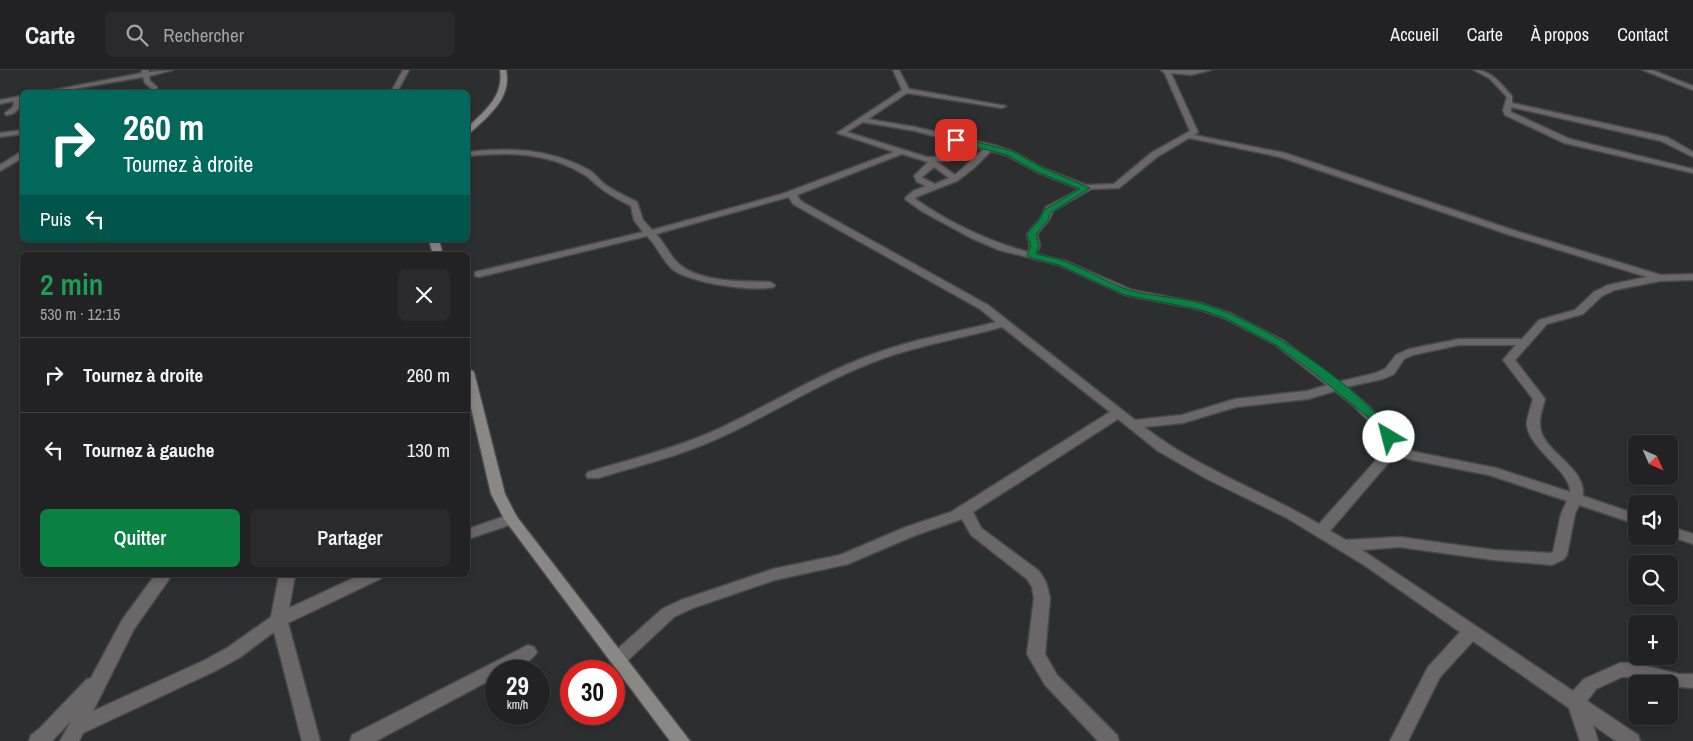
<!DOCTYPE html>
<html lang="fr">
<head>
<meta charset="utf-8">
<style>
  :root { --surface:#222224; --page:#2a2a2c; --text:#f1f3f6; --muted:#a2a4a6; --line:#3f3f41; --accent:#0b8043 }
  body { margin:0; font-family:"Archivo Narrow",sans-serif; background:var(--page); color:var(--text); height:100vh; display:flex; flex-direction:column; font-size:19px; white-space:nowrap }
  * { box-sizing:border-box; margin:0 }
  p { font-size:16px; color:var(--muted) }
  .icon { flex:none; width:28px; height:28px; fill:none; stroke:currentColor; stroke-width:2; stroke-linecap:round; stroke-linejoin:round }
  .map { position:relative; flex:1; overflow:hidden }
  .drawer { position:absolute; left:20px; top:182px; width:450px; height:325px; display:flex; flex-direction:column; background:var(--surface); border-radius:8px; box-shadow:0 2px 8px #0003,0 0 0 1px var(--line) }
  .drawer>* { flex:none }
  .banner { position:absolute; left:20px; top:20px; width:450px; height:152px; border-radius:8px; box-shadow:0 2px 8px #0003,0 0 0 1px var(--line); background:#00695c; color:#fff; overflow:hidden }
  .needle { width:32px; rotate:135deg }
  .controls { position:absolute; left:1628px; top:365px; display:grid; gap:10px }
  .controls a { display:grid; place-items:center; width:50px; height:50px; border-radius:8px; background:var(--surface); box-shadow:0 2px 8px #0003,0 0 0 1px var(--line); font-size:25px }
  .speed { position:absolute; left:485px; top:590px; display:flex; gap:10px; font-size:25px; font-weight:700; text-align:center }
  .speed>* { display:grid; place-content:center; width:65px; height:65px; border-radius:50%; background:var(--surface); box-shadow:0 2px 8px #0003,0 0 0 1px var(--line); line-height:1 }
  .speed small { font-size:12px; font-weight:400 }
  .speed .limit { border:8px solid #d22; background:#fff; color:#111 }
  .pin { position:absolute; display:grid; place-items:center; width:42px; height:42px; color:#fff; margin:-21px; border-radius:10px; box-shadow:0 2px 8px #0006 }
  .me { position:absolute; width:55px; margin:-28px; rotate:323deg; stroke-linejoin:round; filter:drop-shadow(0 0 4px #0008) }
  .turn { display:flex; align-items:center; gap:18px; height:105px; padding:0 20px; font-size:22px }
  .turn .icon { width:65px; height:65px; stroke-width:2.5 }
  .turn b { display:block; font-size:35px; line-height:42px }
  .then { display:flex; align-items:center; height:48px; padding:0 20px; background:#0003; gap:10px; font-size:19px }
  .round { display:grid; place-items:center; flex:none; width:52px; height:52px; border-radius:8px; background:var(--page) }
  .summary { display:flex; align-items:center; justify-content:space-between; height:85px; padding:0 20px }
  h1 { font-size:30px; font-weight:600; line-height:38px; color:#1e9e55 }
  .cta { display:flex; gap:10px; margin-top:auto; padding:10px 20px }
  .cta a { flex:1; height:58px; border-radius:8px; background:var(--accent); color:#fff; font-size:20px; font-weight:600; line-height:58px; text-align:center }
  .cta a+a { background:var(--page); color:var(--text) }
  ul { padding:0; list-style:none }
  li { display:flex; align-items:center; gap:15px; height:75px; padding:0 20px; border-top:1px solid var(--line) }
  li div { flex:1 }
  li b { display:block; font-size:19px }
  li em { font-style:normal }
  header { display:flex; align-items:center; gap:30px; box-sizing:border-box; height:70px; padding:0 25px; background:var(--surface); border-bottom:1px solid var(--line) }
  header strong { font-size:24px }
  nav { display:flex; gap:28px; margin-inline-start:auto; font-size:18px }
  .search { width:350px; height:45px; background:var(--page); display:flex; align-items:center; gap:12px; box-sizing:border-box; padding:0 18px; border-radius:8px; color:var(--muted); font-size:19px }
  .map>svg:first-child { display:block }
</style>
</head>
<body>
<header>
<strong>Carte</strong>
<div class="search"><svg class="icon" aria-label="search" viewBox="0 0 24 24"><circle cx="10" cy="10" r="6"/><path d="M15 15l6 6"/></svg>Rechercher</div>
<nav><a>Accueil</a><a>Carte</a><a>À propos</a><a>Contact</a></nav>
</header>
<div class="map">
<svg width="1693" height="671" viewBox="0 0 1693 671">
  <rect width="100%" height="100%" fill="#2d2e30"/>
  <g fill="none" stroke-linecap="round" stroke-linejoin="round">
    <defs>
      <g id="minor">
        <polygon points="142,0 148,0 149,2 173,0 149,6 150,11 157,17 156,22 150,22 151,18 145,13 143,7 55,22 44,22 142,3"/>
        <polygon points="403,0 409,0 397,22 391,22"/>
        <path d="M893,0H899L909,19L1006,36L1002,38L907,23L868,49L915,57L993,75L1012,81L1043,98L1086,115L1114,114L1151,83L1190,61L1165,4L1161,0H1211L1191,5L1171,3L1198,62L1194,65L1285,83L1516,161L1661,205L1693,204V210L1660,211L1615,220L1602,226L1583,244L1547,254L1515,290L1545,329C1543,337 1539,348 1540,356C1542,382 1586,396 1583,426L1636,444V454L1579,435L1575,444L1567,485L1564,489L1552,495L1494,490L1399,477L1362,480L1573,621L1584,609L1620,593H1633L1679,604H1693V618L1669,616V614H1661L1633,607H1622L1596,619L1587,631L1638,665L1640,671H1616L1593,655L1598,671H1580L1569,638L1473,571L1440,607L1408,671H1390L1428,597L1460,562L1364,495L1287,448L1207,409L1158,381L1118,349L973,442L981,458L1039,501L1046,512L1050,528L1045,584L1057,605L1117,665L1119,671H1098L1045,615L1027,584L1034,528L1032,517L1027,509L971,465L962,449L916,465L848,494L775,510L693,538L674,547L625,593L619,595L613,593L610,588L613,583L662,539L681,530L773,499L840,485L906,457L951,442L1110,342L1002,257C962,268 921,275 881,289C824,310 772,344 717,369C679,386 638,396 598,408H588L586,405L588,402C628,390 669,380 707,364C763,339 814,306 871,285C912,269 954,263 996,252L980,239L798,137L793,134L789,127L656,164C665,173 670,187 680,195C703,213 742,211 770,212L775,215L774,217C752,222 687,213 671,198C662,189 657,176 647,166L479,207L475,206V202L643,162L634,150L631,136C620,130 607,124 598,116C593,112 589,107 583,104C547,82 509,82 468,86V82C510,77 551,79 589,100C594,103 598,108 603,113C613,121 626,126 637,132L643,150L652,160L782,124L894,82L837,63L902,20ZM863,52L915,61L967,75L943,87H927L847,62ZM1189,68L1280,87L1510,165L1647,207L1608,215L1594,222L1575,240L1539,250L1522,269H1459L1409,279L1396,285L1386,298L1376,303L1338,312L1284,271L1232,244L1200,233L1132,220L1065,191L1036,184L1040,176L1037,164L1049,150L1053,141L1091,119L1119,118L1157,87ZM976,77L984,79L955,105L936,91H948ZM991,81L1006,85L1037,102L1080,119L1046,137L1040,149L1027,164L1030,176L1028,182C987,171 948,152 914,128L957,111L974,98ZM902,84L928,92L914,106L917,112L926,116L913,121L905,128L906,130L923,142L971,168L999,180L1059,195L1125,225L1198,239L1224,248L1276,275L1327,315L1307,321L1235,329L1182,345L1135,350L988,235L804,133L800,130L797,125ZM934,97L949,108L935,114L923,108L922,107ZM1459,275H1516L1503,290L1533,329C1531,337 1526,349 1527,356C1530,379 1572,403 1570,422L1496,398L1415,382L1398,376C1386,350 1368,335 1346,317L1383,309L1394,304L1404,289L1413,285ZM1335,321L1353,335L1378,361L1386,379L1319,454C1261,420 1197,398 1144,357L1183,353L1236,337L1308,329ZM1395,385L1412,390L1489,405L1567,431L1561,444L1553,482L1550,483L1494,480L1399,467L1346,470L1330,461Z"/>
        <path d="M1474,0C1492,0 1501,14 1512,26V33L1667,67L1693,82V87L1661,71L1511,37V42L1570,69L1693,99V103L1564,73L1505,45L1503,40L1507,27L1489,8Z"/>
        <polygon points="1643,0 1652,0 1693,16 1693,20"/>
        <path d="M22,26C23,34 17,45 6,45L5,43L13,37L14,31L0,34V30Z"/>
        <polygon points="22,60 22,64 0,67 0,63"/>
        <polygon points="19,83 22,83 22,88 0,101 0,95"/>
        <polygon points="511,444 516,445 518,449 516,453 468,469 468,459"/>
        <polygon points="1669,456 1693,464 1693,474 1669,466"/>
        <polygon points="155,505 172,505 134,559 93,641 203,591 227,578 271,547 279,505 295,505 289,538 360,505 382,505 380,509 288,553 320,671 302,671 274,562 239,588 215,601 83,663 79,671 60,671 71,651 52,671 29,671 31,665 39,659 86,610 91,608 122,550"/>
        <path d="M528,575L534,577L537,582C530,594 509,601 496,601V607L376,671H350L352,665Z"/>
      </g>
      <g id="secondary">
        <path d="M500,0H506C512,28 489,45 471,62H468V57C485,41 504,26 500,0Z"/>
        <polygon points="429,170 439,170 443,185 433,185"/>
        <polygon points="468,298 474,302 505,424 517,447 690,671 670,671 504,449 491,424 468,325"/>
      </g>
    </defs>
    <use href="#minor" stroke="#49494b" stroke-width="3"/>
    <use href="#secondary" stroke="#49494b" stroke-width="3"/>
    <use href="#minor" fill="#696767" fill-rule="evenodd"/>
    <use href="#secondary" fill="#8a8787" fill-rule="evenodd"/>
  </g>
  <path fill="#0b8043" stroke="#07532c" d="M956,67L1012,81L1043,98L1090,118L1050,143L1048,150L1036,164L1039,176L1036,184C1046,186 1056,188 1066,192C1088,200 1109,214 1132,221C1155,227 1180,227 1203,234C1264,252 1359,315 1395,367L1393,370H1385L1368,347L1313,302L1276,275L1225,248L1198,239L1125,225L1059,195L1028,187L1027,185L1031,176L1027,164L1040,149L1044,140L1080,119L1037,102L1007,85L954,71V68Z"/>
</svg>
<div class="controls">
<a><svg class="needle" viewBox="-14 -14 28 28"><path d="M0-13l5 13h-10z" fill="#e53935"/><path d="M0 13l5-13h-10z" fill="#a2a4a6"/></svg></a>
<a><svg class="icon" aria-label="sound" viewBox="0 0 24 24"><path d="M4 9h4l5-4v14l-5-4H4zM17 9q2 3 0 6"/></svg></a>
<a><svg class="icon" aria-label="search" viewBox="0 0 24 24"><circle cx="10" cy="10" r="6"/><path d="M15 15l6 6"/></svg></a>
<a>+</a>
<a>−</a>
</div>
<div class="speed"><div>29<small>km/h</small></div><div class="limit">30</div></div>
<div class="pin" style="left:956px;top:70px;background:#d93025"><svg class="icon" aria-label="arrive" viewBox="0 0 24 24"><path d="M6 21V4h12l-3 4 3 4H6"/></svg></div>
<svg class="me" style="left:1389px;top:367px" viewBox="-20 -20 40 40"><circle r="19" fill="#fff"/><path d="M0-13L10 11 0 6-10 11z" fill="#0b8043"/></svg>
<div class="banner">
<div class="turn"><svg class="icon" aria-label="right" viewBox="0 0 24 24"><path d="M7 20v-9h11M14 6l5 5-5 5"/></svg><div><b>260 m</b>Tournez à droite</div></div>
<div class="then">Puis<svg class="icon" aria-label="left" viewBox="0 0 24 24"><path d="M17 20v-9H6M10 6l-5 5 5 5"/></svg></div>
</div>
<section class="drawer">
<div class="summary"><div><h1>2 min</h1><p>530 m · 12:15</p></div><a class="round"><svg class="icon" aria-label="close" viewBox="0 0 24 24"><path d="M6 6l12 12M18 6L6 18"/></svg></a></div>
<ul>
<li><svg class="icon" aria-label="right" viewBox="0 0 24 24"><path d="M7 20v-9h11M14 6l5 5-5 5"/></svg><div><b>Tournez à droite</b></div><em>260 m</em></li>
<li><svg class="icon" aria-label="left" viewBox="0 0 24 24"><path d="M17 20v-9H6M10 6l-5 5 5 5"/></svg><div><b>Tournez à gauche</b></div><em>130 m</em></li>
</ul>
<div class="cta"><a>Quitter</a><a>Partager</a></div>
</section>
</div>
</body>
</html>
